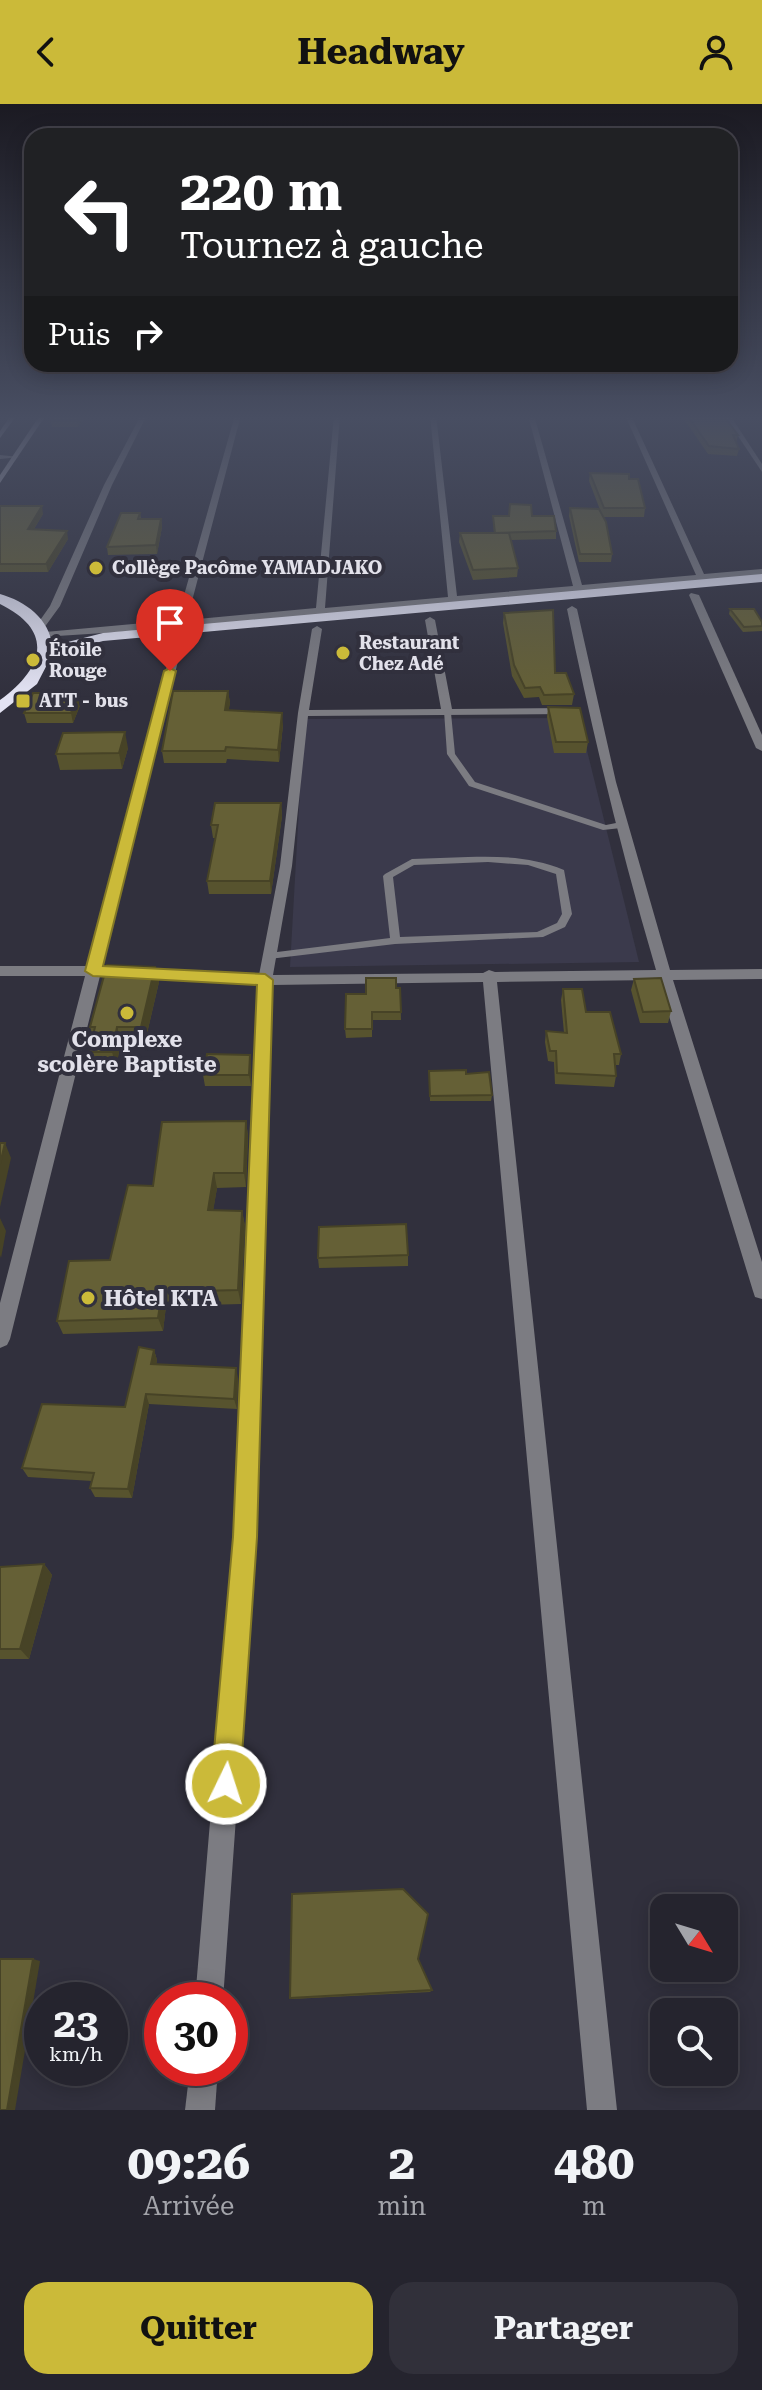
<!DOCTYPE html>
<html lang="fr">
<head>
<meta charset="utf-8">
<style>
  :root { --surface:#25242e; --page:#31303a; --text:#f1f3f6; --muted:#a3a4aa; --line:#42414a; --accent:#cbba39 }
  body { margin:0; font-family:"Roboto Serif",serif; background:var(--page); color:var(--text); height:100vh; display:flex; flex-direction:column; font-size:30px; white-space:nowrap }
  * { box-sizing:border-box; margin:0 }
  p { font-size:26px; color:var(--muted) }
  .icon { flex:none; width:44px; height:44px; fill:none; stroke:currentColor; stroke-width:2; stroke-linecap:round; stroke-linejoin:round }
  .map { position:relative; height:2006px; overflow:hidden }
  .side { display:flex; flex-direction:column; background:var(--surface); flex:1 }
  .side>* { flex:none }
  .hud { position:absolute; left:24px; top:24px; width:714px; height:244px; border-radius:24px; box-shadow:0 4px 20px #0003,0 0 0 2px var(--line); background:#202124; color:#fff; overflow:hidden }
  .needle { width:52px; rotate:128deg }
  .tools { position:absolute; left:650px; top:1790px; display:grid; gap:16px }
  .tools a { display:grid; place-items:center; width:88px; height:88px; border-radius:16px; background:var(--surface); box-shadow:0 4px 20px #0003,0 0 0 2px var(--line); font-size:40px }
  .speed { position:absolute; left:24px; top:1878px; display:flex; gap:16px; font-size:40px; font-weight:700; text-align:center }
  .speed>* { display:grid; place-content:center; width:104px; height:104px; border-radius:50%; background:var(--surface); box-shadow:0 4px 20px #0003,0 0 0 2px var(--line); line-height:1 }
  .speed small { font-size:20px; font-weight:400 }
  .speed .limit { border:12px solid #d22; background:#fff; color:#111 }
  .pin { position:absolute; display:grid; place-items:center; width:68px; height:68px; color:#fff; margin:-82px -34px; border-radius:50% 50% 50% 0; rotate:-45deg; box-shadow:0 0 8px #0007 }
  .pin .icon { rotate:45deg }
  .me { position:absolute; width:88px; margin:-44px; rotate:4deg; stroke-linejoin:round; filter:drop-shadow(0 0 6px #0008) }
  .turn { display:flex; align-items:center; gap:28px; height:168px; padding:0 24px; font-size:36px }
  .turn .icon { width:104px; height:104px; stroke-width:2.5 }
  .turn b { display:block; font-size:56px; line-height:68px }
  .then { display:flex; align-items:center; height:76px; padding:0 24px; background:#0003; gap:16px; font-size:30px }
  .eta { display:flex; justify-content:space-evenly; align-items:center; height:136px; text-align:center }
  .eta b { font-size:48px; font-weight:700; line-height:56px }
  .button { display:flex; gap:16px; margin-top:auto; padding:16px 24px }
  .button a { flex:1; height:92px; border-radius:24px; background:var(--accent); color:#111; font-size:32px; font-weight:700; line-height:92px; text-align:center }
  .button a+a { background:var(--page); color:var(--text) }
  header { display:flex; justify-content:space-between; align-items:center; height:104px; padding:0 24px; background:var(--accent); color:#111; font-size:36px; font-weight:700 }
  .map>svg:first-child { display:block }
</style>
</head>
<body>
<header><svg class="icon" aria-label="back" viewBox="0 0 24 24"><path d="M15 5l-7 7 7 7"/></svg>Headway<svg class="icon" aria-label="person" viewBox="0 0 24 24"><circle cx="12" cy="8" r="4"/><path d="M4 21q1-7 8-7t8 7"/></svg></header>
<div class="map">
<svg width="762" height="2006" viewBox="0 0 762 2006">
  <rect width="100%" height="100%" fill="#31303d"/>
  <polygon fill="#3b3a4c" points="579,614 639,858 290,863 304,615"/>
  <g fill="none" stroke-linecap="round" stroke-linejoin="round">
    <g fill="#7c7c82" fill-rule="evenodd">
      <polygon points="444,607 451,609 455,650 475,678 606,721 621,718 626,721 621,724 603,726 469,682 447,650"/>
      <path d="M468,753C501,752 533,753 564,766L572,810L565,823L543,833L395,840L269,855L264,852L269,849L390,834L383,772L385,770L412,755ZM488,758L528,761L556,770L562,810L557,819L537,828L400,833L393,773L414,761Z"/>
    </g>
    <g fill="#7c7c82" fill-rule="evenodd">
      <polygon points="141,311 147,311 112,381 60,502 44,524 38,524 36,522 50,502 104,381"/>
      <polygon points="235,311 241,311 187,516 316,504 334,311 340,311 325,504 448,493 430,311 436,311 457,492 573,482 528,311 534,311 582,481 696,471 625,311 631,311 704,470 762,465 762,471 181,524 42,533 40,531 45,528 177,516"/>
      <polygon points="724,311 730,311 762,360 762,368"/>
      <polygon points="0,351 20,353 0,355"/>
      <polygon points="691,489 699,491 762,631 762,647 756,644 689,491"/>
      <path d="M572,502L577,505L616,678L670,866L762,865V875L673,876L762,1158V1195L755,1193L753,1187L658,876L497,878L617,2006H587L483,878L272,881L256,1433L223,1896H195L234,1433L258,880L100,872L10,1235L7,1241L0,1244V1199L85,872H0V862H88L174,535L183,537L102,863L259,871L280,762L298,609L312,525L317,522L322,525L309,606L441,605L425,516L430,513L435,516L452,605L566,604L571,607L566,610L308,612L292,762L273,871L483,869L489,866L495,868L656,866C621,747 592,627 567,505Z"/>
      <polygon points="190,1964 218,1964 215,2006 185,2006"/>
    </g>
    <g fill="#a6a5b0" fill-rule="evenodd">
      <polygon points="11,311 17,311 0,334 0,327"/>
      <polygon points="40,311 46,311 0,379 0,371"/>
    </g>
    <path fill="#e3e3f3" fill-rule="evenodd" d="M762,470V478L103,537L52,551L37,580L0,609V596C44,564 55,527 0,500V490C25,497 50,515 52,542L103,529Z"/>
  </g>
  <g fill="#57532e">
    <polygon points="87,311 78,323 52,323 51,317"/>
    <polygon points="684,311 723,311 738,331 736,339 739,345 737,352 708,350 684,315"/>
    <polygon points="590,369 629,375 645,404 644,413 603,413 612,450 611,458 579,458 569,412 570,404 602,411 589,377"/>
    <polygon points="0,402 43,410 34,425 68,435 48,468 0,468"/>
    <polygon points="140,409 141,415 161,415 162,423 157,450 108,451 107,443"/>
    <polygon points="493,412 532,412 556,427 556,435 511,436 518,464 517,473 473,476 459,438 460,429 494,429"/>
    <polygon points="730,505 762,518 762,527 743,528 729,510"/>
    <polygon points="504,509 574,590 572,601 542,601 539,593 524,594 512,572 503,519"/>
    <polygon points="228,587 230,599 228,607 283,621 279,658 227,655 226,659 164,659 162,647"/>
    <polygon points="81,599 73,619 27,619 24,609"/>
    <polygon points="548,603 588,638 586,649 554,649 547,613"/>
    <polygon points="128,644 122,665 60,666 56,650"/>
    <polygon points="281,699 282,712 271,790 209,790 207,777 216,734 213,734 211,721"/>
    <polygon points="155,863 159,878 145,938 121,938 116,963 93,963 89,948 93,932 90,923"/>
    <polygon points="634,875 671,907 668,919 640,919 631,886"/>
    <polygon points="396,884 400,884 401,916 372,916 372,933 346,934 345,925 366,890"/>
    <polygon points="563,885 586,908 621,950 619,961 615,961 616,972 614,983 555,980 554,958 548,957 545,938 546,927 564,929 561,896"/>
    <polygon points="251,962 251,982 205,982 203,971"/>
    <polygon points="429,967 492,991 491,997 430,997"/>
    <polygon points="246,1017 248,1032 246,1083 217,1084 213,1106 242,1107 245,1122 241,1200 166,1202 163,1227 63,1230 57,1217 110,1156 153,1082"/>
    <polygon points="408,1151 408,1162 319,1164 318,1154"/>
    <polygon points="154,1246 157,1256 156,1260 238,1274 237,1305 149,1300 132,1394 95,1393 90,1384 92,1377 28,1373 22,1364 125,1303"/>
    <polygon points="44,1460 52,1471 29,1555 0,1555 0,1463"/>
    <polygon points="418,1855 432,1886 430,1888 292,1895 290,1894"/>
  </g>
  <g fill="#474326">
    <polygon points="81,311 87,311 78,323 77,317"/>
    <polygon points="42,402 43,410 29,433 28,425"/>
    <polygon points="161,415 162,423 157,450 156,441"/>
    <polygon points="67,427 68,435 48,468 46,460"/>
    <polygon points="228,587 230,599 227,618 225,606"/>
    <polygon points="78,589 81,599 73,619 71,609"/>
    <polygon points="282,609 283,621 279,658 278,646"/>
    <polygon points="125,628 128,644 122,665 119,649"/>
    <polygon points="281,699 282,712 271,790 270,777"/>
    <polygon points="155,863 159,878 145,938 141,923"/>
    <polygon points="117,923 121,938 116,963 112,948"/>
    <polygon points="250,951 251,962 251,982 249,971"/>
    <polygon points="246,1017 248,1032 246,1083 244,1069"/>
    <polygon points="5,1039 11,1054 0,1103 0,1060"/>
    <polygon points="214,1069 217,1084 211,1120 208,1106"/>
    <polygon points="242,1107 245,1122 241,1200 238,1186"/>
    <polygon points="0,1114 6,1127 1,1154 0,1151"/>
    <polygon points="162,1188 166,1202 163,1227 158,1214"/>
    <polygon points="154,1246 157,1256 155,1269 151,1260"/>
    <polygon points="236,1264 238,1274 237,1305 234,1295"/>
    <polygon points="146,1290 149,1300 132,1394 128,1385"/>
    <polygon points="44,1460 52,1471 29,1555 20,1545"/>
    <polygon points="33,1855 40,1857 15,2006 7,2006"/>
  </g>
  <g fill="#656036" stroke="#474326" stroke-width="2">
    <polygon points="55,311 81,311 77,317 51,317"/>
    <polygon points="687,311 723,311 738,331 733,331 739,345 709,342"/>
    <polygon points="590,369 629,370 629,375 638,375 645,404 604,404"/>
    <polygon points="510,400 531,401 532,412 554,412 556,427 495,429 493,412 509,412"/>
    <polygon points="0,402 42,402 28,425 67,427 46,460 0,460"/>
    <polygon points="570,404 599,405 606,418 612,450 580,450"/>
    <polygon points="121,409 140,409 138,415 161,415 156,441 107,443"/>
    <polygon points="460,429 509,429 518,464 473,466"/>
    <polygon points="730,505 754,505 762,518 762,522 744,523"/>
    <polygon points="553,506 555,569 566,569 574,590 544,591 540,583 525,584 514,561 504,509"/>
    <polygon points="173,587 228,587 225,606 282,609 278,646 226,643 225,647 162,647"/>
    <polygon points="33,589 78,589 71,609 24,609"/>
    <polygon points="548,603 580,604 588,638 556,638"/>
    <polygon points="125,628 119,649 56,650 63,629"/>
    <polygon points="215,699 281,699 270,777 207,777 218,721 211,721"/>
    <polygon points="107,861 155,863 141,923 117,923 112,948 89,948 95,923 90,923"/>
    <polygon points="366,874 396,874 396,884 400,884 401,908 372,908 372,925 345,925 346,890 366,890"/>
    <polygon points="661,874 671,907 643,908 634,875"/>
    <polygon points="563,885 582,885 586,908 610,908 621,950 614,950 616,972 557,969 556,947 550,947 546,927 567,929"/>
    <polygon points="207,950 250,951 249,971 203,971"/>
    <polygon points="466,966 466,970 489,968 492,991 430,992 429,967"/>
    <polygon points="246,1017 244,1069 214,1069 208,1106 242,1107 238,1186 162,1188 158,1214 57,1217 69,1157 110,1156 128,1081 153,1082 162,1018"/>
    <polygon points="0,1039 5,1039 0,1060"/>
    <polygon points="406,1120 408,1151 318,1154 319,1123"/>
    <polygon points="139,1243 154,1246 151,1260 236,1264 234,1295 146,1290 128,1385 90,1384 94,1369 22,1364 42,1300 125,1303"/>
    <polygon points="44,1460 20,1545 0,1545 0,1463"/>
    <polygon points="403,1785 428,1810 418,1855 432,1886 290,1894 292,1790"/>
    <polygon points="0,1855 33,1855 7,2006 0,2006"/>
  </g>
  <linearGradient id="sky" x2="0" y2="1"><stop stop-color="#1b1a22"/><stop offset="0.53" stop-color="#484e62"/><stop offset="1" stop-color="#484e62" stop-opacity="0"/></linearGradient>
  <rect width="762" height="592" fill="url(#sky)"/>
  <polygon fill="#cbba39" stroke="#847925" stroke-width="2" points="170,564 176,567 103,862 265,870 273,876 257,1433 240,1680 236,1690 226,1694 216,1690 211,1680 233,1433 257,881 93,872 85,867 164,567"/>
  <g fill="#cbba39" stroke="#31303d" stroke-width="3">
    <circle cx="96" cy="464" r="8"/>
    <circle cx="343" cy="549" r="8"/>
    <circle cx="33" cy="556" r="8"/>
    <rect x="15" y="589" width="16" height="16" rx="4"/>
    <circle cx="127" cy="909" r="8"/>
    <circle cx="88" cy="1194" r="8"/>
  </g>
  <g text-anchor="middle" stroke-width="8" stroke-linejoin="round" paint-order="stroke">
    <g font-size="18" font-weight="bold" fill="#e2e1ea" stroke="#31303d" text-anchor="start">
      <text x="112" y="470">Collège Pacôme YAMADJAKO</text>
      <text x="359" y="545">Restaurant<tspan x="359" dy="21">Chez Adé</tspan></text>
      <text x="49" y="552">Étoile<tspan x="49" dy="21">Rouge</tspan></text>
      <text x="39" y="603">ATT - bus</text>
    </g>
    <g font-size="22" font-weight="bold" fill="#e2e1ea" stroke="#31303d">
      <text x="127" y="943">Complexe<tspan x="127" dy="25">scolère Baptiste</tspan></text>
      <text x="104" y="1202" text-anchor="start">Hôtel KTA</text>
    </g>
  </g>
</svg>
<div class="tools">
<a><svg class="needle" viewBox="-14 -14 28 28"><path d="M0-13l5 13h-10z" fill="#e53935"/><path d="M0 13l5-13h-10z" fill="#a3a4aa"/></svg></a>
<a><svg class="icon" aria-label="search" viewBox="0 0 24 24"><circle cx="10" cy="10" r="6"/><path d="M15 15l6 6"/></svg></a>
</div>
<div class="speed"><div>23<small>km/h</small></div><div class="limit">30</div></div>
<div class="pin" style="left:170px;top:567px;background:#d93025"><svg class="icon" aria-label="arrive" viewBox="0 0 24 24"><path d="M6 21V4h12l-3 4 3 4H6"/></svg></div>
<svg class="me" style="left:226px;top:1680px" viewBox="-20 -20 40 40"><circle r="17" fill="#cbba39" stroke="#fff" stroke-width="3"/><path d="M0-11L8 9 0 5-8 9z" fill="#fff"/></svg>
<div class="hud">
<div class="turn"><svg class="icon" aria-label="left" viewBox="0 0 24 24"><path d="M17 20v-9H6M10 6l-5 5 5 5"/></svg><div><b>220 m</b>Tournez à gauche</div></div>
<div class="then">Puis<svg class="icon" aria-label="right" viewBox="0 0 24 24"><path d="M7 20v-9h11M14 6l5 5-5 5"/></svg></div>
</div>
</div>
<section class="side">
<div class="eta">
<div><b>09:26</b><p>Arrivée</p></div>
<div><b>2</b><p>min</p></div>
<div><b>480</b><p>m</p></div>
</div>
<div class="button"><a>Quitter</a><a>Partager</a></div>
</section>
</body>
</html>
